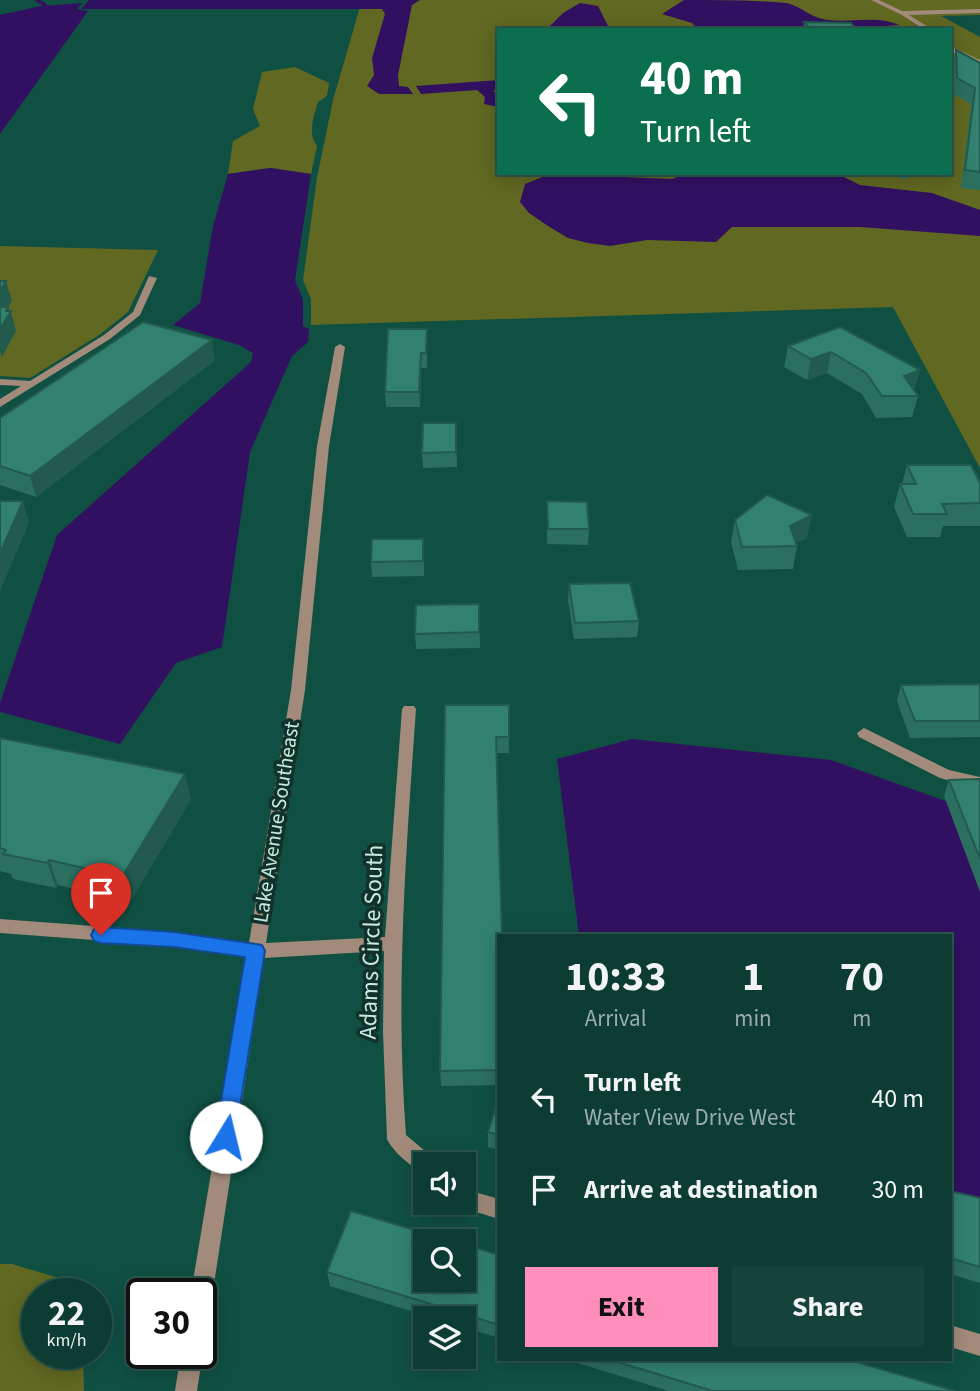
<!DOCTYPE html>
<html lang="en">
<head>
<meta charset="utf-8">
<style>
  :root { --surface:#0c3c32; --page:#15433a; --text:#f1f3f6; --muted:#9aadac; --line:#2c564d; --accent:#ff8eba }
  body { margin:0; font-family:"Source Sans 3",sans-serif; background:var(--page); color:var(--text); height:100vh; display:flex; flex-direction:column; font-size:26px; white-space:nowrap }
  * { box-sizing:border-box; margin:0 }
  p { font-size:23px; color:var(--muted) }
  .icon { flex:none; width:38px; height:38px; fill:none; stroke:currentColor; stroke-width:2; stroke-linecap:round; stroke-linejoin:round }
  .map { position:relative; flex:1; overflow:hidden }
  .side { position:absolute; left:497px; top:934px; width:455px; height:427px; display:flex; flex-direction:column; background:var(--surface); border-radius:0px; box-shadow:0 4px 18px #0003,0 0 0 2px var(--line) }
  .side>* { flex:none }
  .guide { position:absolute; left:497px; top:28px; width:455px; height:147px; border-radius:0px; box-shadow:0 4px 18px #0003,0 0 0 2px var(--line); background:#0b6e4f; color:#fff; overflow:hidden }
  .buttons { position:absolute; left:413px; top:1152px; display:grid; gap:14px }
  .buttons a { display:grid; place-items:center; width:63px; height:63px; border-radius:0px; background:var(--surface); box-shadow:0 4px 18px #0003,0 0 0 2px var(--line); font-size:35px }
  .speed { position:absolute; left:21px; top:1278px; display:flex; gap:14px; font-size:35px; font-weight:700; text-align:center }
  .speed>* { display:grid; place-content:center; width:91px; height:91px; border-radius:50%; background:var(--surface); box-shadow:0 4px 18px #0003,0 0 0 2px var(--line); line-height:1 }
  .speed small { font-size:18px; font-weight:400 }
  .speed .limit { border:4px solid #111; border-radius:10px; background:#fff; color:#111 }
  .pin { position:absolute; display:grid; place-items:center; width:60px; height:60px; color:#fff; margin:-72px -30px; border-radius:50% 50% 50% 0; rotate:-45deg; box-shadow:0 0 7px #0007 }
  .pin .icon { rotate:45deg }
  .me { position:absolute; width:77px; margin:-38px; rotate:9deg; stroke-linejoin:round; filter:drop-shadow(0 0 5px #0008) }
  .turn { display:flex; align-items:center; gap:24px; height:147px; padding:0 28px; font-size:32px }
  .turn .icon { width:91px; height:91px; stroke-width:2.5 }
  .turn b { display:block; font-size:49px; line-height:60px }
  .eta { display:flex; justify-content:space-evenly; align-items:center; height:119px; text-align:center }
  .eta b { font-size:42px; font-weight:700; line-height:49px }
  .cta { display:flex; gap:14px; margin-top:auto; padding:14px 28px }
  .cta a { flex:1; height:80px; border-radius:0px; background:var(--accent); color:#111; font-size:28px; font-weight:700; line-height:80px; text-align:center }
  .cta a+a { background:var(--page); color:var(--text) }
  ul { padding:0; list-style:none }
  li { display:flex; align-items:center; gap:21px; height:91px; padding:0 28px }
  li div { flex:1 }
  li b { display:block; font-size:26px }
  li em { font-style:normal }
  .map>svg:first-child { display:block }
</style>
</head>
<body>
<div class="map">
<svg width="980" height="1391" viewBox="0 0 980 1391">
  <rect width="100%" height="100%" fill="#105043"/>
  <g fill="#606821" fill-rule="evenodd">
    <path d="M362,0H980V15L941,16L980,37V468L893,307L311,325V299L303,280L317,178L333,100ZM499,30H950V173H499Z"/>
    <path d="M295,67L329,83L327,96L318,102C314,116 307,133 317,146L311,174L270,168L228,174L233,141L260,126L253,109L262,72Z"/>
    <polygon points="0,246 158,250 128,312 99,335 30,378 0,376"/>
    <polygon points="0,1264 12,1264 82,1285 82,1293 37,1293 37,1353 83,1353 84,1391 0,1391"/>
  </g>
  <g fill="#321061">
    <polygon points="89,0 420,0 412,5 398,75 399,86 408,87 413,94 379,94 367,86 374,75 372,58 385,14 382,9 81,9"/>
    <path d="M684,0C717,0 753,0 786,3C804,7 809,18 829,20C853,23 876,15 899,25L850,29L698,30L692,23L662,14Z"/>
    <polygon points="82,3 77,9 88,11 0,134 0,15 41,6"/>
    <polygon points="580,3 598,6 610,30 546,30 563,13"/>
    <polygon points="499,80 499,87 493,91 499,95 498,107 484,104 485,97 477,90 421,94 416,86"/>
    <polygon points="271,168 311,174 295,280 303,300 303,326 309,329 308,342 292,356 250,452 222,647 176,663 120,744 0,712 0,703 57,535 251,362 253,353 239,345 173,325 200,303 213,226 228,174"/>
    <polygon points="688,173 836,173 860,185 932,193 980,210 980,236 860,227 732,227 716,242 647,240 610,246 588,243 568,238 548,226 529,213 520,202 525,184 550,174 672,179"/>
    <polygon points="632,739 831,760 951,803 980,887 980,1223 950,1215 950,936 579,936 557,759"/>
  </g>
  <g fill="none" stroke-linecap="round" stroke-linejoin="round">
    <polyline stroke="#321061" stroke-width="3.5" points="37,0 45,5"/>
    <g fill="#a28b7b" fill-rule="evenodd">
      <polygon points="871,0 879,0 902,11 980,9 980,13 909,15 933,30 925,30 902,15"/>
      <polygon points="950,46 980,60 980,65 950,51"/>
      <polygon points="149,276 157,278 140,315 110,339 0,407 0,399 21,386 0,385 0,379 30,381 104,335 133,312"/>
      <path d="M340,344L345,347L329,446L305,690L266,943L385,937L402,709L404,706H414L416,709C406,851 395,992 406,1135L432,1157L435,1164H425V1173C412,1168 393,1152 387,1139L383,1031L384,951L264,958L212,1297L208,1304L201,1307V1293H191L247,957L174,946L0,933V919L174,932L249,943L291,690L317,446L335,347Z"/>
      <polygon points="864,728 949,770 980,777 980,789 940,778 859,737 857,733"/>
      <polygon points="464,1189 499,1199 499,1219 457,1206 455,1202 464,1202"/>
      <polygon points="950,1325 980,1334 980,1356 950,1347"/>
      <polygon points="201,1349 203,1353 197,1391 175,1391 181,1353 201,1353"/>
    </g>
  </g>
  <g fill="#2b6f5f">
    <polygon points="804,22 857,30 803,30"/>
    <polygon points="956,50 980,63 980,190 961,188 971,104 953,94 952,66"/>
    <polygon points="864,173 910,173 909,179"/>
    <polygon points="840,327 914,391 918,396 912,417 876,418 862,394 827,373 807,380 784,367 788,346"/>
    <polygon points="427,343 427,368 421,368 420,407 386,407 385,392"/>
    <polygon points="215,360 36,497 0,485 0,418"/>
    <polygon points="456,423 457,467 423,468 422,453"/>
    <polygon points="907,465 980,483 980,526 943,526 940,537 907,537 894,507 900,484 902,484"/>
    <polygon points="547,501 589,529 588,545 547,544"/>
    <polygon points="735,520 807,538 796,543 797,546 793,569 738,570 731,542"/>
    <polygon points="424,554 424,576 372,577 371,562"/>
    <polygon points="569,584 639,621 637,637 574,639 568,600"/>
    <polygon points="479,604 480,648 416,649 415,634"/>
    <polygon points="980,684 980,737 910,738 897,701 901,685"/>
    <polygon points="445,705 509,705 509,753 497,753 499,1085 441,1086 440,1071"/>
    <polygon points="0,738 191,799 130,902 58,885 56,888 13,879 11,874 0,871"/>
    <polygon points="980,779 980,892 944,796 949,780"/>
    <polygon points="499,1098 499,1150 488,1147 488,1132"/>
    <polygon points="950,1191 980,1198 980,1283 950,1274"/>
    <polygon points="499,1255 499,1338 464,1327 464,1318 433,1318 330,1286 327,1272"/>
    <polygon points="568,1360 850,1360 955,1391 669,1391"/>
  </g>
  <g fill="#235a4e">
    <polygon points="6,281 12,301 8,307 10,312 11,311 16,331 2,357 0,351 0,291"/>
    <polygon points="212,340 215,360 36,497 30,476"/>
    <polygon points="831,352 827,373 807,380 811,359"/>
    <polygon points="421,353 421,368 420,407 419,392"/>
    <polygon points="920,370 914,391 904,376"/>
    <polygon points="23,501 29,523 0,591 0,553"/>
    <polygon points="812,515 807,538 790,546 790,526"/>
    <polygon points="185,774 191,799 130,902 122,877"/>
    <polygon points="49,860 58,885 56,888 47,863"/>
  </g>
  <g fill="#32816f" stroke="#235a4e" stroke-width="2">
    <polygon points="804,22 851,23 857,30 811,30"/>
    <polygon points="956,50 980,63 980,172 965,170 975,88 957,78"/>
    <polygon points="0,281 6,281 0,291"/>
    <polygon points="0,307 8,307 6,311 11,311 0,329"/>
    <polygon points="143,322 212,340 30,476 0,466 0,418"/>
    <polygon points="840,327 920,370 904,376 918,396 882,396 866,373 831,352 811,359 788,346"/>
    <polygon points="388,329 427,329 426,353 421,353 419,392 385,392"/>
    <polygon points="423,423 456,423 456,452 422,453"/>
    <polygon points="907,465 971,465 980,483 980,503 942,504 947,514 913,514 900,484 916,484"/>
    <polygon points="767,495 812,515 790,526 797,546 742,547 735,520"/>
    <polygon points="0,501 23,501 0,553"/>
    <polygon points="547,501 587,502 589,529 548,529"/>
    <polygon points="372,539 423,539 423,561 371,562"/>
    <polygon points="630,583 639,621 575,623 569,584"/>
    <polygon points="479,604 479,632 415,634 416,605"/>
    <polygon points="980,684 980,721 915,721 901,685"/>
    <polygon points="445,705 509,705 509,737 496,737 502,936 499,936 499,1070 440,1071"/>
    <polygon points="0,738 185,774 122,877 49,860 47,863 3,854 6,850 0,848"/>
    <polygon points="980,779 980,859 949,780"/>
    <polygon points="499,1098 499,1135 488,1132"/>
    <polygon points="950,1191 980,1198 980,1267 950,1258"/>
    <polygon points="351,1211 452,1241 425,1241 425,1279 464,1279 464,1244 499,1255 499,1325 327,1272"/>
    <polygon points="611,1360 850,1360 955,1391 713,1391"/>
  </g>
  <polygon fill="#1a73e8" stroke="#114b97" stroke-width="2" points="101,927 174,932 262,945 265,951 234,1144 226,1147 219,1144 215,1137 245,957 174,947 101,943 94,941 91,935 94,929"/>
  <g text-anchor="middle" stroke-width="7" stroke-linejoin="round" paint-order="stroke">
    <g font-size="21" fill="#c6ebe0" stroke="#11312a">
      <text transform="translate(276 822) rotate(-81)" y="7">Lake Avenue Southeast</text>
    </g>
    <g font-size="24" fill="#c6ebe0" stroke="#11312a">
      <text transform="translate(371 942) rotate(-88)" y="8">Adams Circle South</text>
    </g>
  </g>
</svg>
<div class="buttons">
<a><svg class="icon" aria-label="sound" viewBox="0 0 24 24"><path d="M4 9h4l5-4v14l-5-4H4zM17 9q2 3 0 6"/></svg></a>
<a><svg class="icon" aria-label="search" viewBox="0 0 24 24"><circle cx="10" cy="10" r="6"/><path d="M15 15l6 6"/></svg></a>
<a><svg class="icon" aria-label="layers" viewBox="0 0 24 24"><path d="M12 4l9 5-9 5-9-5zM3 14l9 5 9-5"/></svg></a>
</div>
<div class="speed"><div>22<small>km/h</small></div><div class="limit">30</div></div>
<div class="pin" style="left:101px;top:935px;background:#d93025"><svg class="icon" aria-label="arrive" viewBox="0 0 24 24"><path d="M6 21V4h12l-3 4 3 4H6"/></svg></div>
<svg class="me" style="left:226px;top:1137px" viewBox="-20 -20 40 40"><circle r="19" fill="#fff"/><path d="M0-13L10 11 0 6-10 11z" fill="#1a73e8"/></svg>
<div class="guide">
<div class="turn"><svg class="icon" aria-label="left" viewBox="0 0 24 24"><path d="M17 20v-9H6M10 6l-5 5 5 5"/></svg><div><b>40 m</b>Turn left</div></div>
</div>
<section class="side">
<div class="eta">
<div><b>10:33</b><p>Arrival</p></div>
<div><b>1</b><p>min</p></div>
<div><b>70</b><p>m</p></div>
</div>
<ul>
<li><svg class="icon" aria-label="left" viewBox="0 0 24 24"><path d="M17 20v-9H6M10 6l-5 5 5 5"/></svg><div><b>Turn left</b><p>Water View Drive West</p></div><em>40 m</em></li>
<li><svg class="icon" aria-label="arrive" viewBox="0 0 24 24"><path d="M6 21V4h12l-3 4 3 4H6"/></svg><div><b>Arrive at destination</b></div><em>30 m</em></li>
</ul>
<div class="cta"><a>Exit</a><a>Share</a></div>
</section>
</div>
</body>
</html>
